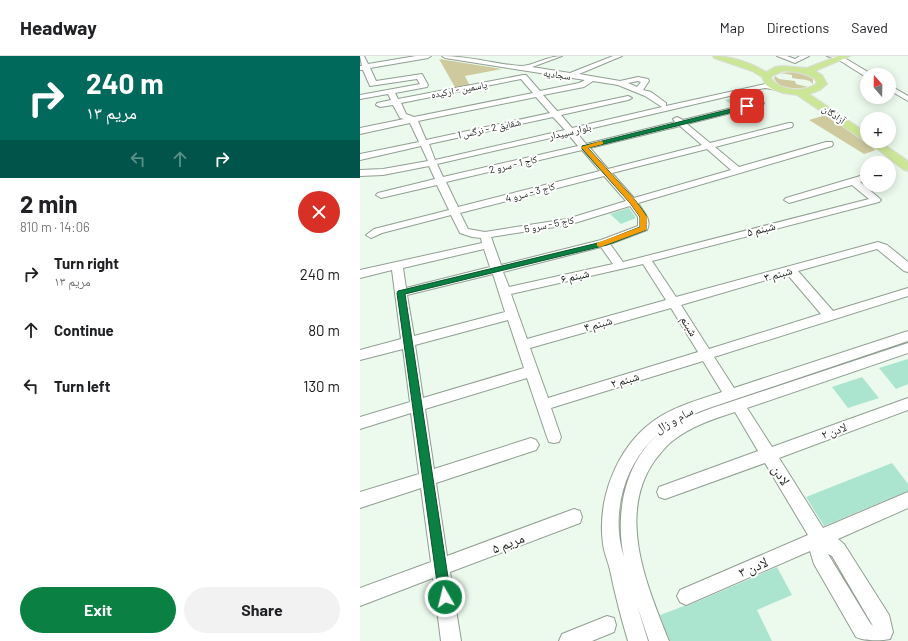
<!DOCTYPE html>
<html lang="en">
<head>
<meta charset="utf-8">
<style>
  :root { --surface:#fff; --page:#f2f2f2; --text:#202124; --muted:#757577; --line:#e0e0e0; --accent:#0b8043 }
  body { margin:0; font-family:Barlow,"Noto Naskh Arabic",sans-serif; background:var(--page); color:var(--text); height:100vh; display:flex; flex-direction:column; font-size:15px; white-space:nowrap }
  * { box-sizing:border-box; margin:0 }
  p { font-size:13px; color:var(--muted) }
  .icon { flex:none; width:22px; height:22px; fill:none; stroke:currentColor; stroke-width:2; stroke-linecap:round; stroke-linejoin:round }
  .map { position:relative; flex:1; overflow:hidden }
  .side { display:flex; flex-direction:column; background:var(--surface); width:360px }
  .side>* { flex:none }
  .top-card { background:#00695c; color:#fff; overflow:hidden }
  .needle { width:26px; rotate:340deg }
  .fabs { position:absolute; left:500px; top:12px; display:grid; gap:8px }
  .fabs a { display:grid; place-items:center; width:36px; height:36px; border-radius:50%; background:var(--surface); box-shadow:0 2px 10px #0003; font-size:20px }
  .pin { position:absolute; display:grid; place-items:center; width:34px; height:34px; color:#fff; margin:-17px; border-radius:8px; box-shadow:0 2px 6px #0006 }
  .me { position:absolute; width:44px; margin:-22px; rotate:352deg; stroke-linejoin:round; filter:drop-shadow(0 0 3px #0008) }
  .turn { display:flex; align-items:center; gap:14px; height:84px; padding:0 20px; font-size:18px }
  .turn .icon { width:52px; height:52px; stroke-width:2.5 }
  .turn b { display:block; font-size:28px; line-height:34px }
  .lanes { display:flex; align-items:center; height:38px; padding:0 20px; background:#0003; justify-content:center; gap:20px; direction:ltr }
  .lanes .off { opacity:.35 }
  .round { display:grid; place-items:center; flex:none; width:42px; height:42px; border-radius:21px; background:var(--page) }
  .summary { display:flex; align-items:center; justify-content:space-between; height:68px; padding:0 20px }
  h1 { font-size:24px; font-weight:700; line-height:30px }
  .cta { display:flex; gap:8px; margin-top:auto; padding:8px 20px }
  .cta a { flex:1; height:46px; border-radius:24px; background:var(--accent); color:#fff; font-size:16px; font-weight:700; line-height:46px; text-align:center }
  .cta a+a { background:var(--page); color:var(--text) }
  ul { padding:0; list-style:none }
  li { display:flex; align-items:center; gap:12px; height:56px; padding:0 20px }
  li div { flex:1 }
  li b { display:block; font-size:15px }
  li em { font-style:normal }
  header { display:flex; align-items:center; gap:24px; box-sizing:border-box; height:56px; padding:0 20px; background:var(--surface); border-bottom:1px solid var(--line) }
  header strong { font-size:19px }
  nav { display:flex; gap:22px; margin-inline-start:auto; font-size:14px }
  main { display:flex; flex:1; min-height:0 }
  .map>svg:first-child { display:block }
</style>
</head>
<body>
<header>
<strong>Headway</strong>
<nav><a>Map</a><a>Directions</a><a>Saved</a></nav>
</header>
<main>
<section class="side">
<div class="top-card">
<div class="turn"><svg class="icon" aria-label="right" viewBox="0 0 24 24"><path d="M7 20v-9h11M14 6l5 5-5 5"/></svg><div><b>240 m</b>مریم ۱۳</div></div>
<div class="lanes"><svg class="icon off" aria-label="left" viewBox="0 0 24 24"><path d="M17 20v-9H6M10 6l-5 5 5 5"/></svg><svg class="icon off" aria-label="ahead" viewBox="0 0 24 24"><path d="M12 20V5M6 11l6-6 6 6"/></svg><svg class="icon" aria-label="right" viewBox="0 0 24 24"><path d="M7 20v-9h11M14 6l5 5-5 5"/></svg></div>
</div>
<div class="summary"><div><h1>2 min</h1><p>810 m · 14:06</p></div><a class="round" style="background:#d93025;color:#fff"><svg class="icon" aria-label="close" viewBox="0 0 24 24"><path d="M6 6l12 12M18 6L6 18"/></svg></a></div>
<ul>
<li><svg class="icon" aria-label="right" viewBox="0 0 24 24"><path d="M7 20v-9h11M14 6l5 5-5 5"/></svg><div><b>Turn right</b><p>مریم ۱۳</p></div><em>240 m</em></li>
<li><svg class="icon" aria-label="ahead" viewBox="0 0 24 24"><path d="M12 20V5M6 11l6-6 6 6"/></svg><div><b>Continue</b></div><em>80 m</em></li>
<li><svg class="icon" aria-label="left" viewBox="0 0 24 24"><path d="M17 20v-9H6M10 6l-5 5 5 5"/></svg><div><b>Turn left</b></div><em>130 m</em></li>
</ul>
<div class="cta"><a>Exit</a><a>Share</a></div>
</section>
<div class="map">
<svg width="548" height="585" viewBox="0 0 548 585">
  <rect width="100%" height="100%" fill="#ecfaed"/>
  <g fill="#cfca9e">
    <polygon points="79,3 142,13 105,20 110,30 96,33"/>
    <path d="M433,16L444,18L453,23V28C448,22 440,24 432,22V19L420,17Z"/>
    <path d="M415,20L419,23L435,25L436,28L448,31C438,33 419,34 414,22Z"/>
    <polygon points="466,59 516,94 504,98 449,64"/>
  </g>
  <g fill="#abe5d0">
    <polygon points="394,37 396,44 372,49 365,44"/>
    <polygon points="269,152 276,162 261,168 250,158"/>
    <polygon points="548,303 548,328 536,333 519,312"/>
    <polygon points="502,321 519,342 488,352 472,331"/>
    <polygon points="532,407 548,428 548,435 464,470 446,441"/>
    <polygon points="417,511 432,539 397,554 412,585 310,585 300,559 324,550 327,550"/>
  </g>
  <g fill="none" stroke-linecap="round" stroke-linejoin="round">
    <defs>
      <g id="minor">
        <path d="M0,0H4L8,8L56,0H71L68,2L10,12L16,25L62,18L68,29L67,31L35,37L38,43L163,19H166L180,35L219,27L225,24L85,2L82,0C109,0 134,8 161,10C173,10 187,0 202,0L172,11L210,17L253,0H262L219,18L260,25L278,21L288,23L289,25L283,34L291,36L306,47V50L405,28L421,30L422,32L418,34L405,32L395,34L216,76L226,88L315,66L313,63L317,61L323,64L400,45L404,47L403,49L327,68L350,87L429,67H432L433,69L432,71L355,91L379,111L466,86H472L473,88L472,90L278,147C284,156 292,164 287,174L250,188L263,206L509,143L492,129L429,147L424,144L426,142L507,118V124L500,126L519,142L521,144L519,146L292,205L316,241L518,186L527,189L548,206V216L544,215L517,193L438,215L473,255L548,232V240L354,301L374,332L548,275V285L349,352C328,360 307,369 291,385C262,414 251,463 264,501C255,459 264,406 300,377C315,365 334,359 352,352L548,287V297L387,352L412,391L548,342V354L419,402L463,472L548,436V452L478,483L484,488L529,559L533,576L530,583C521,585 503,585 496,581L454,508L450,495L326,549L320,546L317,540L320,534L448,479L405,407L305,443L299,441L297,436L299,431L398,395L375,356C353,363 329,371 311,386C305,391 300,398 295,404C256,459 287,530 309,585H289L277,549L288,585H268C261,562 255,538 250,514C248,505 244,497 243,488C237,444 256,393 292,366C312,351 338,344 362,336L343,305L191,352L201,381L199,386L194,387L189,386L187,381L167,322L65,353L74,413L171,382L176,384L179,389L176,394L76,427L87,500L214,453L220,455L222,461L220,467L90,516L101,585H81L73,522L0,550V532L71,506L61,432L0,452V436L59,418L51,357L0,373V361L50,346L43,293L0,304V294L41,283L32,214L0,222V214L122,187L121,182L112,181L100,177L91,159L22,177L11,182L6,179L14,173L89,154L77,129L21,142L16,139L18,137L75,123L69,110L23,119L0,120V114L23,113L68,105L61,90L0,104V98L59,86L50,67L0,78V72L44,63L40,62L33,49L20,51L16,49L17,47L31,44L28,38L0,43V39L60,28L57,23L10,30L3,14H0V10H2ZM161,23L173,37L54,61L46,58L41,47ZM233,25L258,29L285,40L302,51L212,72L201,59L268,44L272,42L268,40L197,55L183,39L224,31ZM278,25L281,26L277,31L268,27ZM176,41L190,57L66,84L58,65ZM193,61L205,74L75,104L69,88ZM320,70L342,89L248,113L230,92ZM208,78L218,90L83,121L77,108ZM347,93L371,114L274,142L252,117ZM222,94L240,115L98,151L86,126ZM244,120L266,145L207,163L125,176L108,173L100,157ZM270,150L278,161V170L241,184L141,209L131,181L208,169ZM241,191L253,208L149,231L143,216ZM124,193L130,211L46,232L43,212ZM283,208L306,244L167,283L151,238ZM133,218L145,256L54,280L47,239ZM427,218L461,258L349,293L321,249ZM311,252L338,296L188,342L170,292ZM148,264L164,312L63,342L55,289ZM468,498L472,500L513,570L510,567Z"/>
        <polygon points="417,0 427,0 435,3 440,0 449,0 435,7"/>
        <polygon points="467,0 483,1 513,19 507,19 506,21 479,4"/>
        <polygon points="529,29 548,40 548,45 529,34"/>
        <polygon points="247,560 254,562 256,569 254,576 232,585 199,585 202,578"/>
      </g>
      <path id="major" d="M353,0C370,0 390,6 406,16L415,11L423,10L447,12L478,0H490L455,15L462,19L467,28L460,34L449,38L507,77V85H519L548,105V115L544,114L507,85L503,84L437,39L423,37L412,33L406,29L402,21L392,15L354,2ZM423,15C435,15 445,17 455,23L457,27C445,37 420,35 411,22L412,20Z"/>
    </defs>
    <use href="#minor" stroke="#919e92" stroke-width="2"/>
    <use href="#major" stroke="#dbdcdb" stroke-width="2"/>
    <use href="#minor" fill="#fff" fill-rule="evenodd"/>
    <use href="#major" fill="#cce698" fill-rule="evenodd"/>
  </g>
  <polygon fill="#0b8043" stroke="#07532c" points="387,49 389,49 389,52 228,92 275,144 286,159 286,174 247,189 45,238 91,541 90,546 85,548 80,546 79,541 37,237 38,235 242,186 280,171 280,161 270,147 222,93 222,90"/>
  <polygon fill="#f59e0b" points="241,85 243,86 243,88 228,92 275,144 287,161 286,174 240,191 237,190 237,187 280,171 280,161 270,147 221,91"/>
  <g text-anchor="middle" stroke-width="4" stroke-linejoin="round" paint-order="stroke">
    <g font-size="10" fill="#1d221d" stroke="#fff">
      <text transform="translate(197 18) rotate(8)" y="4">سجادیه</text>
      <text transform="translate(99 33) rotate(-11)" y="4">یاسمین - ارکیده</text>
      <text transform="translate(474 58) rotate(35)" y="4">آزادگان</text>
      <text transform="translate(129 72) rotate(-12)" y="4">شقایق 2 - نرگس 1</text>
      <text transform="translate(210 75) rotate(-13)" y="4">بلوار سپیدار</text>
      <text transform="translate(153 108) rotate(-13)" y="4">کاج 1 - سرو 2</text>
      <text transform="translate(170 136) rotate(-15)" y="4">کاج 3 - سرو 4</text>
      <text transform="translate(189 168) rotate(-11)" y="4">کاج 5 - سرو 5</text>
    </g>
    <g font-size="12" fill="#1d221d" stroke="#fff">
      <text transform="translate(401 173) rotate(-14)" y="4">شبنم ۵</text>
      <text transform="translate(418 218) rotate(-16)" y="4">شبنم ۳</text>
      <text transform="translate(215 220) rotate(-13)" y="4">شبنم ۶</text>
      <text transform="translate(238 268) rotate(-16)" y="4">شبنم ۴</text>
      <text transform="translate(329 270) rotate(59)" y="4">شبنم</text>
      <text transform="translate(265 324) rotate(-17)" y="4">شبنم ۲</text>
      <text transform="translate(314 364) rotate(-29)" y="4">سام و زال</text>
      <text transform="translate(474 375) rotate(-20)" y="4">لادن ۲</text>
    </g>
    <g font-size="14" fill="#1d221d" stroke="#fff">
      <text transform="translate(421 419) rotate(58)" y="5">لادن</text>
      <text transform="translate(148 487) rotate(-21)" y="5">مریم ۵</text>
      <text transform="translate(393 511) rotate(-23)" y="5">لادن ۳</text>
    </g>
  </g>
</svg>
<div class="fabs">
<a><svg class="needle" viewBox="-14 -14 28 28"><path d="M0-13l5 13h-10z" fill="#e53935"/><path d="M0 13l5-13h-10z" fill="#757577"/></svg></a>
<a>+</a>
<a>−</a>
</div>
<div class="pin" style="left:387px;top:50px;background:#d93025"><svg class="icon" aria-label="arrive" viewBox="0 0 24 24"><path d="M6 21V4h12l-3 4 3 4H6"/></svg></div>
<svg class="me" style="left:85px;top:541px" viewBox="-20 -20 40 40"><circle r="17" fill="#0b8043" stroke="#fff" stroke-width="3"/><path d="M0-11L8 9 0 5-8 9z" fill="#fff"/></svg>
</div>
</main>
</body>
</html>
